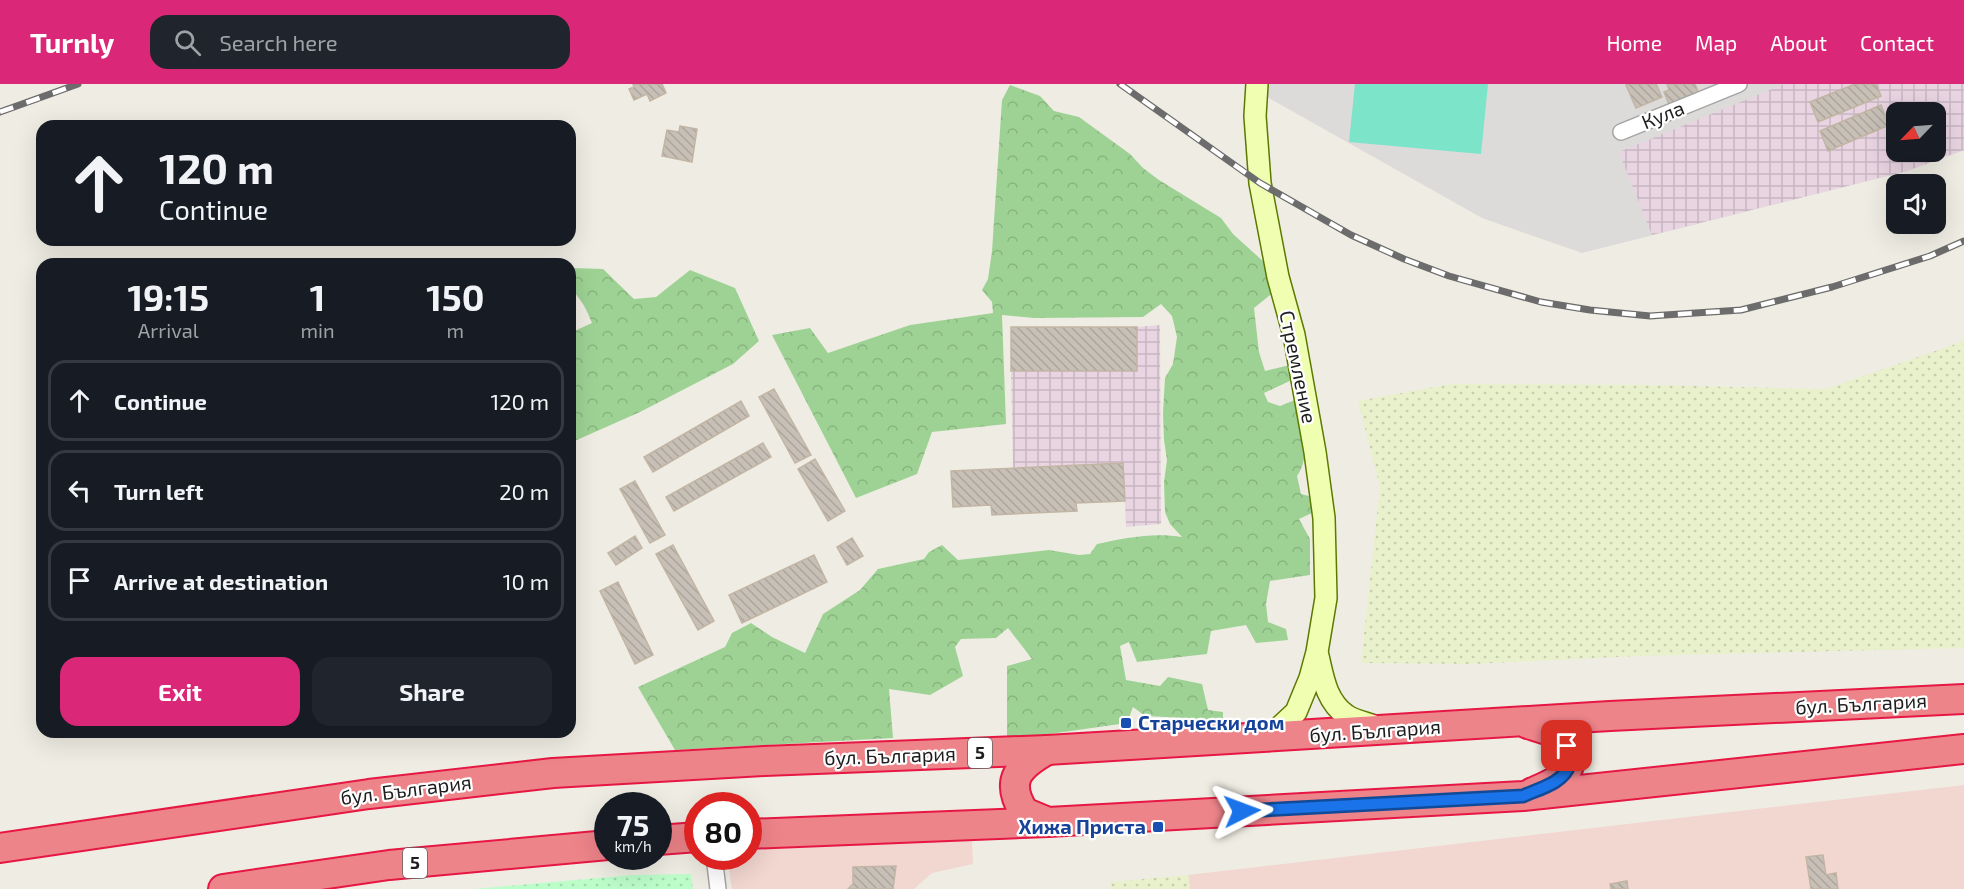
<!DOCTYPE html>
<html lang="en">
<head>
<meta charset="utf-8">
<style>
  :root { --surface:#171b24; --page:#20242c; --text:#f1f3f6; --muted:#9ea1a6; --line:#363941; --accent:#db2777 }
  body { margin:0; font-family:"Exo 2",sans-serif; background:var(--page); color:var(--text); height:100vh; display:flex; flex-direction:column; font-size:22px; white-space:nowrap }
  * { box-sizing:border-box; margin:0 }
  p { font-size:20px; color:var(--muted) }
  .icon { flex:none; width:33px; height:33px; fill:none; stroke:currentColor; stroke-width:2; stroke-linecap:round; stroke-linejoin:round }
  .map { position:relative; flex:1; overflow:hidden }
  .sheet { position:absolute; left:36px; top:174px; width:540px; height:480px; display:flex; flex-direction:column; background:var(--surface); border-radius:18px; box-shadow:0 6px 24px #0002 }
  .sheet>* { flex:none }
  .banner { position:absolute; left:36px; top:36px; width:540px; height:126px; border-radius:18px; box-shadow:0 6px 24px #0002; background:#171b24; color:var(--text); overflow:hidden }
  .needle { width:39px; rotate:245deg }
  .controls { position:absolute; left:1886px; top:18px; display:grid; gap:12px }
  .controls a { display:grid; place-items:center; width:60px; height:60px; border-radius:12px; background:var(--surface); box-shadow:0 6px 24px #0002; font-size:30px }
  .speed { position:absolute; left:594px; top:708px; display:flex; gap:12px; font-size:30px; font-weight:700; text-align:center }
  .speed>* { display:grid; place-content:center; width:78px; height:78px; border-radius:50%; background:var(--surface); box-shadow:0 6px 24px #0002; line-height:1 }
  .speed small { font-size:15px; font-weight:400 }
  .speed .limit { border:9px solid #d22; background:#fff; color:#111 }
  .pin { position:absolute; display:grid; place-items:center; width:51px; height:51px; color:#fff; margin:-26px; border-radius:12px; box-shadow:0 3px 9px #0006 }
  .me { position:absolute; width:66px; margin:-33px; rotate:87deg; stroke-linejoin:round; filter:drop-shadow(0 0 4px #0008) }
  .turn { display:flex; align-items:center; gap:21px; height:126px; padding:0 24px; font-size:27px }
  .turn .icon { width:78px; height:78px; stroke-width:2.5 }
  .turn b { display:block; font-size:42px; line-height:51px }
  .eta { display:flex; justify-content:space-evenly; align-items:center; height:102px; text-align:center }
  .eta b { font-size:36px; font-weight:700; line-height:42px }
  .primary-button { display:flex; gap:12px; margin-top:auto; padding:12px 24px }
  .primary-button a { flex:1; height:69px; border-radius:18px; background:var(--accent); color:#fff; font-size:24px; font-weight:700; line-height:69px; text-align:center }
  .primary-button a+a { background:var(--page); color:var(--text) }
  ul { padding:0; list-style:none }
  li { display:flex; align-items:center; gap:18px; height:81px; margin:0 12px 9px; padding:0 12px; border:3px solid var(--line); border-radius:18px }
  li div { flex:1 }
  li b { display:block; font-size:22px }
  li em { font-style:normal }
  header { display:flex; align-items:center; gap:36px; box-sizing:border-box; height:84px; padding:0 30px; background:var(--accent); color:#fff }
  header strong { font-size:28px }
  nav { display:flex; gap:33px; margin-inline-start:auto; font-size:21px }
  .search { width:420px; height:54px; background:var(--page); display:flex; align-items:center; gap:15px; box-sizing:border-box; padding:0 21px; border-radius:18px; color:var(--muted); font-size:22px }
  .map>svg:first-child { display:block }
</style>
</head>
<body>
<header>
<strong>Turnly</strong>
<div class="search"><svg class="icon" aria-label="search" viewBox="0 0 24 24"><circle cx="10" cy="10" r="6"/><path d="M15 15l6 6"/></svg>Search here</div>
<nav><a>Home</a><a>Map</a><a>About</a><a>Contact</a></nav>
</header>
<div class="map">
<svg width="1964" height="805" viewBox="0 0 1964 805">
  <defs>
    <pattern id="industrial-grid" width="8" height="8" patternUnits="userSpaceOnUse" patternTransform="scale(1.5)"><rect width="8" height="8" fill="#e9d4e2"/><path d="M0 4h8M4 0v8" fill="none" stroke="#c7b6c1"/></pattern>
    <pattern id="farmland-dots" width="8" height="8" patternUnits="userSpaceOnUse" patternTransform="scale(1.5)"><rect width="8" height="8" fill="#e9f0cc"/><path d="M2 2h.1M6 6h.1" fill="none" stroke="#c7cdaf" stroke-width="1.8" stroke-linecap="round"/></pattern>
    <pattern id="forest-crowns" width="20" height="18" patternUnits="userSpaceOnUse" patternTransform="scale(1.5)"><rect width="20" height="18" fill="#9ed294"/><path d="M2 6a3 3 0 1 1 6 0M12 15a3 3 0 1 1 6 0" fill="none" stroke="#88b47f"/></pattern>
    <pattern id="park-dots" width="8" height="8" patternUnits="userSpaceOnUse" patternTransform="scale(1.5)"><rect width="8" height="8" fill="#bcfdca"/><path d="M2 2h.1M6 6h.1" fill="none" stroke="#a1d8ad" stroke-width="1.8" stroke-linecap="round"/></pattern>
    <pattern id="building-back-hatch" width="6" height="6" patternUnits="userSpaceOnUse" patternTransform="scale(1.5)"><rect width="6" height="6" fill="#c8c0b6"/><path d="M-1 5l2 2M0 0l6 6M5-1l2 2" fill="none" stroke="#aba59c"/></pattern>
  </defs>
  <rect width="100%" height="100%" fill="#efede3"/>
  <path fill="#dcdbda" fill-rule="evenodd" d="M1244,0H1964V66L1907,87L1582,169L1482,134ZM1896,28H1935V68H1896Z"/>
  <g fill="#f2d6d0">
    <polygon points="1964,701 1964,805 1190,805 1188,791"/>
    <polygon points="972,756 973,780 932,789 914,805 732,805 727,773 748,772 749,765"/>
  </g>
  <g fill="url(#industrial-grid)" fill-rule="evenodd">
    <path d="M1784,0H1964V66L1907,87L1652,151L1619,68ZM1896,28H1935V68H1896Z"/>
    <polygon points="1160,241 1161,440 1126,443 1123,379 1013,384 1011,287 1136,287 1137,243"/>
  </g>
  <g fill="url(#farmland-dots)">
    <polygon points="1964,257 1964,564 1638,572 1472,580 1361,579 1380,403 1358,317 1451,300 1653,301 1826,305"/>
    <polygon points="1188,791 1190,805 1111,805 1110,798"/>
  </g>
  <g fill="url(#forest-crowns)">
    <path d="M1010,1L1040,12L1054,27L1079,33L1130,70L1143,84L1159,96L1221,134L1233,150L1265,179L1279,204L1254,224L1259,268L1265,287L1290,281L1294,295L1264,309L1268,318L1280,322L1300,314L1310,363C1302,373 1305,381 1297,392L1301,410L1313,413L1314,428L1299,435L1310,455V491L1270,497L1266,520L1268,538L1286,545L1288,556L1256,559L1246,541L1211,547L1207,570L1137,578L1129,558L1120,562L1126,596L1160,602L1168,593L1202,600L1208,626L1223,628V644L1187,634L1145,632L1133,623L1127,639L1007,656V582L1032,575L1008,544L996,554L961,555L955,563L963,592L930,611L889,605L893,654L675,666L638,603L725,563L732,549L751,539L772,553L805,569L823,530L860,506L878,485L924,475L929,468L942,461L958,476L1049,466L1079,471L1090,470L1097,460C1124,454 1154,448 1182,453L1170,440L1165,428L1164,398L1167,376L1164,356L1163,329L1165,294L1173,280L1177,253L1172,232L1161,220L1143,233L1034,234L1002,231L1006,340L932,348L917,390L856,414L772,251L810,244L828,269L910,241L993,229L992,218L982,206L988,195L992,167L1002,16Z"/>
    <path d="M572,184L603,185L634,215L656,213L690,186L735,204L759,257L733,280L640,328L570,359V249L592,239C589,233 587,226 583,220C575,207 565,202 572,184Z"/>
  </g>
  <polygon fill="url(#park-dots)" points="691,790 693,805 474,805 632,791"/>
  <polygon fill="#7be4c9" points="1355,0 1488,0 1481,70 1349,58"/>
  <g fill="url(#building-back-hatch)" stroke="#c2b5a4" stroke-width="1.5">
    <polygon points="633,0 662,0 666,9 650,17 647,10 634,16 629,5 634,3"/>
    <polygon points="1628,0 1656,0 1662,13 1636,24 1626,1"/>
    <polygon points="1667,0 1695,0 1699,10 1670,23 1664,8 1669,6"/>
    <polygon points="1855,0 1876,0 1881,12 1818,38 1810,18"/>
    <polygon points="1881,21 1889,41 1828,67 1820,47"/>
    <polygon points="680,42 697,45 692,78 662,72 667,46 679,48"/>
    <rect x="1011" y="243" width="126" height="44"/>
    <polygon points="774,305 811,371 795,379 759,313"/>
    <polygon points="741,317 749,332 653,388 644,373"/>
    <polygon points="763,359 771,373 674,427 666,413"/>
    <polygon points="815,375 845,427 828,437 798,385"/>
    <polygon points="1123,379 1125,417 1076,419 1077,427 992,431 991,421 953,423 951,387"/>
    <polygon points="635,397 665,451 650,459 620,405"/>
    <polygon points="635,452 642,464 616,481 608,469"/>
    <polygon points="852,454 863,472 847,481 837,463"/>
    <polygon points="673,461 714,537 698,546 656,470"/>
    <polygon points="814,471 827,498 742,539 729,511"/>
    <polygon points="618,498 653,571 635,580 600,507"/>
    <polygon points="1823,771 1826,791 1836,789 1838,805 1811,805 1806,773"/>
    <polygon points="896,782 893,805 848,805 853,800 853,783"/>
    <polygon points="1627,797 1628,805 1611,805 1610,800"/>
  </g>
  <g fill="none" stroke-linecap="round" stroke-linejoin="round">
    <defs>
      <g id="street">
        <polyline points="1621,48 1739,0"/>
        <polyline points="714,772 718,805"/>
      </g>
      <g id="secondary">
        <polyline points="1257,0 1255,32 1260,99 1278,193 1294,251 1315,368 1324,434 1326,514 1317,568 1310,594 1296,628 1268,654"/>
        <path d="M1318,572C1323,593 1326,617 1346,631C1354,637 1367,639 1377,643"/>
      </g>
      <g id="highway">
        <path d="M1528,640C1537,643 1551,646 1558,652C1565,657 1567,663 1569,672C1573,693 1549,701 1533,708"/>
        <path d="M1047,666C1019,682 1004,696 1024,728L1048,738"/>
        <polyline points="748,750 1048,738 1523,712 1964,665"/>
        <polyline points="658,756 698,753"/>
        <polyline points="0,764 369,710 553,689 764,677 1047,666 1610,632 1964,615"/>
        <polyline points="223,805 389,781 608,761"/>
      </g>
    </defs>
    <use href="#street" stroke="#a5a5a5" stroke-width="18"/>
    <use href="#secondary" stroke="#5c7900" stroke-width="24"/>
    <use href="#highway" stroke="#e61743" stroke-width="32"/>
    <use href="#street" stroke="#fff" stroke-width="15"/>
    <use href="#secondary" stroke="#f0feb2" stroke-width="21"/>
    <use href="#highway" stroke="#ed848a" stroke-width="28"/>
    <defs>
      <g id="rail">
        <polyline points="1120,0 1260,99 1351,151 1404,175 1449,192 1541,218 1590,226 1650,232 1741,226 1832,203 1930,172 1964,157"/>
        <polyline points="0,28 78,0"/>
      </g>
    </defs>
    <use href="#rail" stroke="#6c6c6c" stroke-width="7"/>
    <use href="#rail" stroke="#fff" stroke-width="4.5" stroke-dasharray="14" stroke-linecap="butt"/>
  </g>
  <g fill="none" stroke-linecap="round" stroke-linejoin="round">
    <defs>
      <path id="route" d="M1242,727L1523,712C1538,705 1564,699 1569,681C1571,675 1568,668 1567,662"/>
    </defs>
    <use href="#route" stroke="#114b97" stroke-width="15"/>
    <use href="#route" stroke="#1a73e8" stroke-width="10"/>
  </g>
  <g fill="#1a4fb4" stroke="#fff" stroke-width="2">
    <rect x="1120" y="633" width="12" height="12" rx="3"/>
    <rect x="1152" y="737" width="12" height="12" rx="3"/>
  </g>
  <g text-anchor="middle" stroke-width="4.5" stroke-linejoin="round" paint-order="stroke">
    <g fill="#fff" stroke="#626262" stroke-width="1.5">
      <rect x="968" y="654" width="24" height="30" rx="4.5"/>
      <rect x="403" y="764" width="24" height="30" rx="4.5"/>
    </g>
    <g font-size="18" font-weight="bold" fill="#1e1e1e">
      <text x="980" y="675">5</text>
      <text x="415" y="785">5</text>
    </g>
    <g font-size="20" fill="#1e1e1e" stroke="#fff">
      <text transform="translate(1663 31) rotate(-22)" y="7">Кула</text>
      <text transform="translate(1298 283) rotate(78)" y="7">Стремление</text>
      <text transform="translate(1861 620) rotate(-3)" y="7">бул. България</text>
      <text transform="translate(1375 647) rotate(-4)" y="7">бул. България</text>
      <text transform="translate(890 672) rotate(-2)" y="7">бул. България</text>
      <text transform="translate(406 706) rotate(-7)" y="7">бул. България</text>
    </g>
    <g font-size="20" font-weight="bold" fill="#164399" stroke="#fff" text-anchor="start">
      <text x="1138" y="646">Старчески дом</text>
      <text x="1146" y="750" text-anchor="end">Хижа Приста</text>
    </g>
  </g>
</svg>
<div class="controls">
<a><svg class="needle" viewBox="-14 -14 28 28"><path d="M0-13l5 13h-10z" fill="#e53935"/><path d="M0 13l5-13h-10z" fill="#9ea1a6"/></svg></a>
<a><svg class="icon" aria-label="sound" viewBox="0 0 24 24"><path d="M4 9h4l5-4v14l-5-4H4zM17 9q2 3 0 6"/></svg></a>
</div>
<div class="speed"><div>75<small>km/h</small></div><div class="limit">80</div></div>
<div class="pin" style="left:1567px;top:662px;background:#d93025"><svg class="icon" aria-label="arrive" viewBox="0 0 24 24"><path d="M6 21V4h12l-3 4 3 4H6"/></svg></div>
<svg class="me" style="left:1242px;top:727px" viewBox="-20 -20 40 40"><path d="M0-17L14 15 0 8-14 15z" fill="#1a73e8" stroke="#fff" stroke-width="4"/></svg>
<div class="banner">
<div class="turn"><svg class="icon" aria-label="ahead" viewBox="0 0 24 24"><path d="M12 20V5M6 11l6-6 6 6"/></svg><div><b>120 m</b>Continue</div></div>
</div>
<section class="sheet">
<div class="eta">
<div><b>19:15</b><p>Arrival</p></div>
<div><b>1</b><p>min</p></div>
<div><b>150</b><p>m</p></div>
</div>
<ul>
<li><svg class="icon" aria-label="ahead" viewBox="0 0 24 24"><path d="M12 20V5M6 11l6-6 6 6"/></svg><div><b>Continue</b></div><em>120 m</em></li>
<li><svg class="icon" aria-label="left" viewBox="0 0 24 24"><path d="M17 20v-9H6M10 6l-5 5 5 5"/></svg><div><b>Turn left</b></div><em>20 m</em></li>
<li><svg class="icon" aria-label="arrive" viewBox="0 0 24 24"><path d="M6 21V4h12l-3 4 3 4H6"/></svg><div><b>Arrive at destination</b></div><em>10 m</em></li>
</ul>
<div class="primary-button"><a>Exit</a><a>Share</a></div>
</section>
</div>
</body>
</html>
